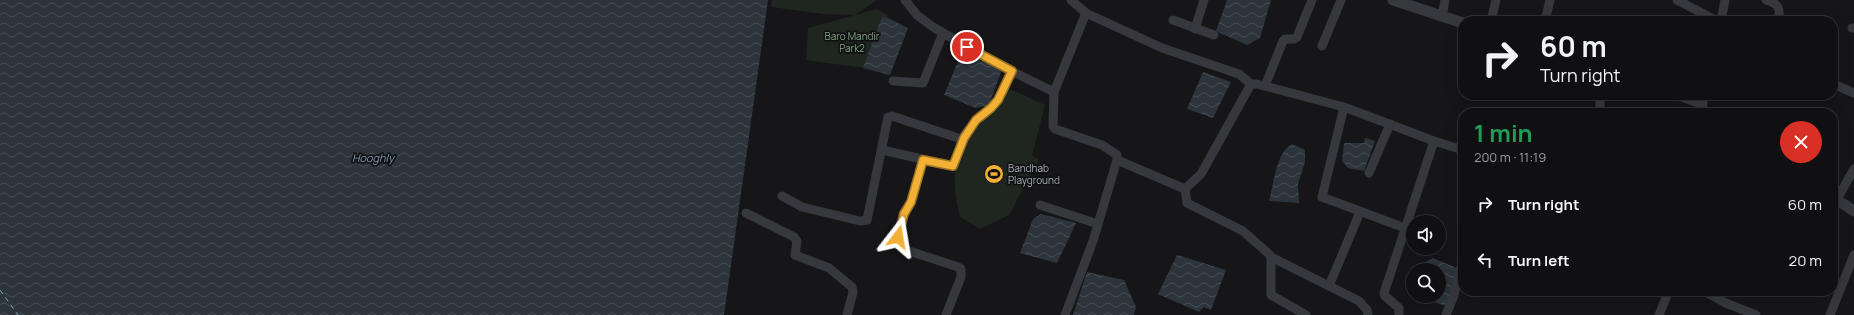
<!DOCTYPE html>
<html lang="en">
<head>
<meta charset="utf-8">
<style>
  :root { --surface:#101012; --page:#19191b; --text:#f1f3f6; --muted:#9c9d9f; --line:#303032 }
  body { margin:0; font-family:Manrope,sans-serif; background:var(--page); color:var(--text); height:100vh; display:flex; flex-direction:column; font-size:15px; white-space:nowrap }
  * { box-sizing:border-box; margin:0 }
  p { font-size:13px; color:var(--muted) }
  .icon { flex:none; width:22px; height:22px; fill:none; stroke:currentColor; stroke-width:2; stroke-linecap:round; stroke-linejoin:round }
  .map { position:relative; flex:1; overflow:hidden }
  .panel { position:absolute; left:1458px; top:108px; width:380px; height:188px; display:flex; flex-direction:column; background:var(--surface); border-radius:16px; box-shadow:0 4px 16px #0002,0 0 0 1px var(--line) }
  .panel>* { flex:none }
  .top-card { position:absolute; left:1458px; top:16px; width:380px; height:84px; border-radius:16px; box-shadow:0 4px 16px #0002,0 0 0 1px var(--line); background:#101012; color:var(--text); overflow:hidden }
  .fabs { position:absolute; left:1406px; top:215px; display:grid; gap:8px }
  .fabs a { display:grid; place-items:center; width:40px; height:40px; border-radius:50%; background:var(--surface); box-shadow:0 4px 16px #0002,0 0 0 1px var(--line); font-size:20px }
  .pin { position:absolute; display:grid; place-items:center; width:34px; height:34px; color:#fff; margin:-17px; border:2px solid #fff; border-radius:50%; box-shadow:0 1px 4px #0007 }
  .me { position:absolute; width:44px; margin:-22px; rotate:14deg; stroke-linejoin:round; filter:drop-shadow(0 0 3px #0008) }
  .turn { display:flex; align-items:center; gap:14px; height:84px; padding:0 16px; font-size:18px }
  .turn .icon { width:52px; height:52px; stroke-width:2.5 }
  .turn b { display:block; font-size:28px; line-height:34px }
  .round { display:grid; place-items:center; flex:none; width:42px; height:42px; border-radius:21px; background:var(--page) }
  .headline { display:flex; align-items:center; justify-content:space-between; height:68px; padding:0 16px }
  h1 { font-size:24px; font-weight:700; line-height:30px; color:#1e9e55 }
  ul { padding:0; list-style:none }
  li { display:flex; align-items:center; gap:12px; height:56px; padding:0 16px }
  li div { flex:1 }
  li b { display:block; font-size:15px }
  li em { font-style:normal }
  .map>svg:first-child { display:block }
</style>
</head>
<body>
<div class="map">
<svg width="1854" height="315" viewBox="0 0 1854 315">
  <defs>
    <pattern id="water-waves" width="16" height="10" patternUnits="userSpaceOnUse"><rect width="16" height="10" fill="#2c353c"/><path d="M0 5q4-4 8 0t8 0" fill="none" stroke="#485056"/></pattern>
  </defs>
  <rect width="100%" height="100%" fill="#161618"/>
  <g fill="#1e261f">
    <polygon points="772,0 877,0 855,15 877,9 888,15 871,69 806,60 808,28 855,15 823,14 771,7"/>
    <path d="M1010,89L1045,105L1032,156L1039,159L1009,215L980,229L960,217C958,208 956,199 955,190C951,150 985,116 1010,89Z"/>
  </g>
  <g fill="url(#water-waves)">
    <polygon points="0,0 768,0 724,315 0,315"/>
    <polygon points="1227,0 1271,0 1260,38 1247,45 1216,31"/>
    <polygon points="882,17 888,18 908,28 890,75 863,68"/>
    <polygon points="961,54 1002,69 989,105 976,108 944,95"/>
    <polygon points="1203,72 1231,82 1213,118 1187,109"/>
    <polygon points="1365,138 1375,141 1364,171 1348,168 1342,161 1344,143 1364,143"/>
    <path d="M1292,144L1305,150V162L1298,184L1299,203L1269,201C1274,184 1276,152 1292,144Z"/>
    <polygon points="1041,214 1076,223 1057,263 1020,253 1033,219"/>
    <polygon points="1177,255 1226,270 1211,310 1204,307 1199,312 1158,294"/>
    <polygon points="1433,258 1459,269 1446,306 1416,296 1439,296 1439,270 1420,270 1423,263"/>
    <polygon points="1087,272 1124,280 1136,307 1134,315 1073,315"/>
  </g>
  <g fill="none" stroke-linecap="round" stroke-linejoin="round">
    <polyline stroke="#7f9bb3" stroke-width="1" stroke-dasharray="5 4" stroke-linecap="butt" points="0,290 18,315"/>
    <g stroke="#37383d" stroke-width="9">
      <polyline points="905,0 917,15 933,27 991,61 1054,92 1053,126 1055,129 1102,145 1117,155 1117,160 1093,241 1065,315"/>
      <polyline points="1071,0 1086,13"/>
      <polyline points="1677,0 1717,21"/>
      <path d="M1766,0C1779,4 1781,8 1778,21"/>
      <polyline points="1442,17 1445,0"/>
      <polyline points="1173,20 1214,35"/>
      <polyline points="1491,21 1496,0"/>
      <polyline points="1545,21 1550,0"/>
      <polyline points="1721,21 1725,0"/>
      <polyline points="1852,28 1854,28"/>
      <polyline points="1195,29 1204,0"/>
      <polyline points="1322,46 1341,0"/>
      <polyline points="893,81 923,83 943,33"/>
      <polyline points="1833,84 1854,93"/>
      <polyline points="1265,86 1283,41 1285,39 1294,39 1297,37 1312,0"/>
      <polyline points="1054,92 1086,13 1162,48 1239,74 1251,84 1257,84 1344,107 1434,141 1463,150"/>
      <polyline points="1600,95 1600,113"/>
      <polyline points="1702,103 1704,95"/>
      <polyline points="1344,107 1322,197 1405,228"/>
      <polyline points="882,150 953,166 963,138"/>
      <polyline points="923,160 911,203 903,214 898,237 900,245 906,250 958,267 961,269 961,277 946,315"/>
      <polyline points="1117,160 1185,189 1201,174 1251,84"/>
      <polyline points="1369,173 1390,124"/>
      <polyline points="1185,189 1187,203 1243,231 1270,255 1271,260 1271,295 1306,315"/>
      <polyline points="782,196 802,207 860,221 867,220 888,117 892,116 961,139 978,118 991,108 998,100 1012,71"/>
      <polyline points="1837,199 1854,169"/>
      <polyline points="1040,205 1098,224"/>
      <polyline points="746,213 794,237 797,241 795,255 829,268 852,287 853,292 847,315"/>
      <polyline points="1271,257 1359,301 1367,310 1368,315"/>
      <polyline points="1329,286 1360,212"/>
      <polyline points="1704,291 1726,303 1756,315"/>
      <polyline points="1399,315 1399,308 1385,296 1384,293 1434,141"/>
      <polyline points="1446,315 1454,295 1463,259"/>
      <polyline points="1659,315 1667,295 1670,291"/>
      <polyline points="1830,315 1854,255"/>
    </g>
    <g stroke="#37383d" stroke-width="11">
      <polyline points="1393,0 1463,23"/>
      <polyline points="1678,95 1702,103 1701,113"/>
      <polyline points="1833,197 1854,211"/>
    </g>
  </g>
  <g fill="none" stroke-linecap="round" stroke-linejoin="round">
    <defs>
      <polyline id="route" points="898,237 904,214 911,202 923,160 953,166 964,138 976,120 991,108 998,100 1012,71 967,47"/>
    </defs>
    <use href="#route" stroke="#9d7322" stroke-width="10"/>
    <use href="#route" stroke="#f2b134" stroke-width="7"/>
  </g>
  <defs>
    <symbol id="stadium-disc" viewBox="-11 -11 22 22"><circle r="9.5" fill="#f2b134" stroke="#111113"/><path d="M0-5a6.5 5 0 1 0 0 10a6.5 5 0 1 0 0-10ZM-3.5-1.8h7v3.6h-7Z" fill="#111"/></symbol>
  </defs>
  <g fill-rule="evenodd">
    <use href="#stadium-disc" x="983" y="163" width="22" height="22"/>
  </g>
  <g text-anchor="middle" stroke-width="3.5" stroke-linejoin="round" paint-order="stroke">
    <g font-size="10" fill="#7fa381" stroke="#111113">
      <text x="852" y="40">Baro Mandir<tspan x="852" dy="12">Park2</tspan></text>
    </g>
    <g font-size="10" fill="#a8adb8" stroke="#111113" text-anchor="start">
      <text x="1008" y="172">Bandhab<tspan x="1008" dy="12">Playground</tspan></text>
    </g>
    <g font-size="11" font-style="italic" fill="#7f9bb3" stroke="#111113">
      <text x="373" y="162">Hooghly</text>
    </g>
  </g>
</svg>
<div class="fabs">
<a><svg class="icon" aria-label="sound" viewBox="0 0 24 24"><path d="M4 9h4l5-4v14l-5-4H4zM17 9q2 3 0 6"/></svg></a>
<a><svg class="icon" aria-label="search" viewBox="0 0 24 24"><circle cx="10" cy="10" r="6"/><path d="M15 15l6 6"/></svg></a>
</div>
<div class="pin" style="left:967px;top:47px;background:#d93025"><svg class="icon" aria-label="arrive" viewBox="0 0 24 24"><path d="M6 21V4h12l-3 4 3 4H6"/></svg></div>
<svg class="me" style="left:898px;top:237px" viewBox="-20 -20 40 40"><path d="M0-17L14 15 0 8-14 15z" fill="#f2b134" stroke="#fff" stroke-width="4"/></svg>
<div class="top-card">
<div class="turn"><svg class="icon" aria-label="right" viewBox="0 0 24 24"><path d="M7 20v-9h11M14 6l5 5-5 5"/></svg><div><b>60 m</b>Turn right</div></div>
</div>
<section class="panel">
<div class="headline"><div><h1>1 min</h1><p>200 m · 11:19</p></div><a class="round" style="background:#d93025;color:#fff"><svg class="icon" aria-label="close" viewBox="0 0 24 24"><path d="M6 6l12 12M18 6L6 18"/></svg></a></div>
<ul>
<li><svg class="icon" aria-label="right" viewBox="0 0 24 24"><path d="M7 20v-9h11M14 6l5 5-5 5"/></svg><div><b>Turn right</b></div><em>60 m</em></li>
<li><svg class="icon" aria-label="left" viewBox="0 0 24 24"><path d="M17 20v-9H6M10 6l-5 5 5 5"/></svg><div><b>Turn left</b></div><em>20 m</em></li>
</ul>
</section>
</div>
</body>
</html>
